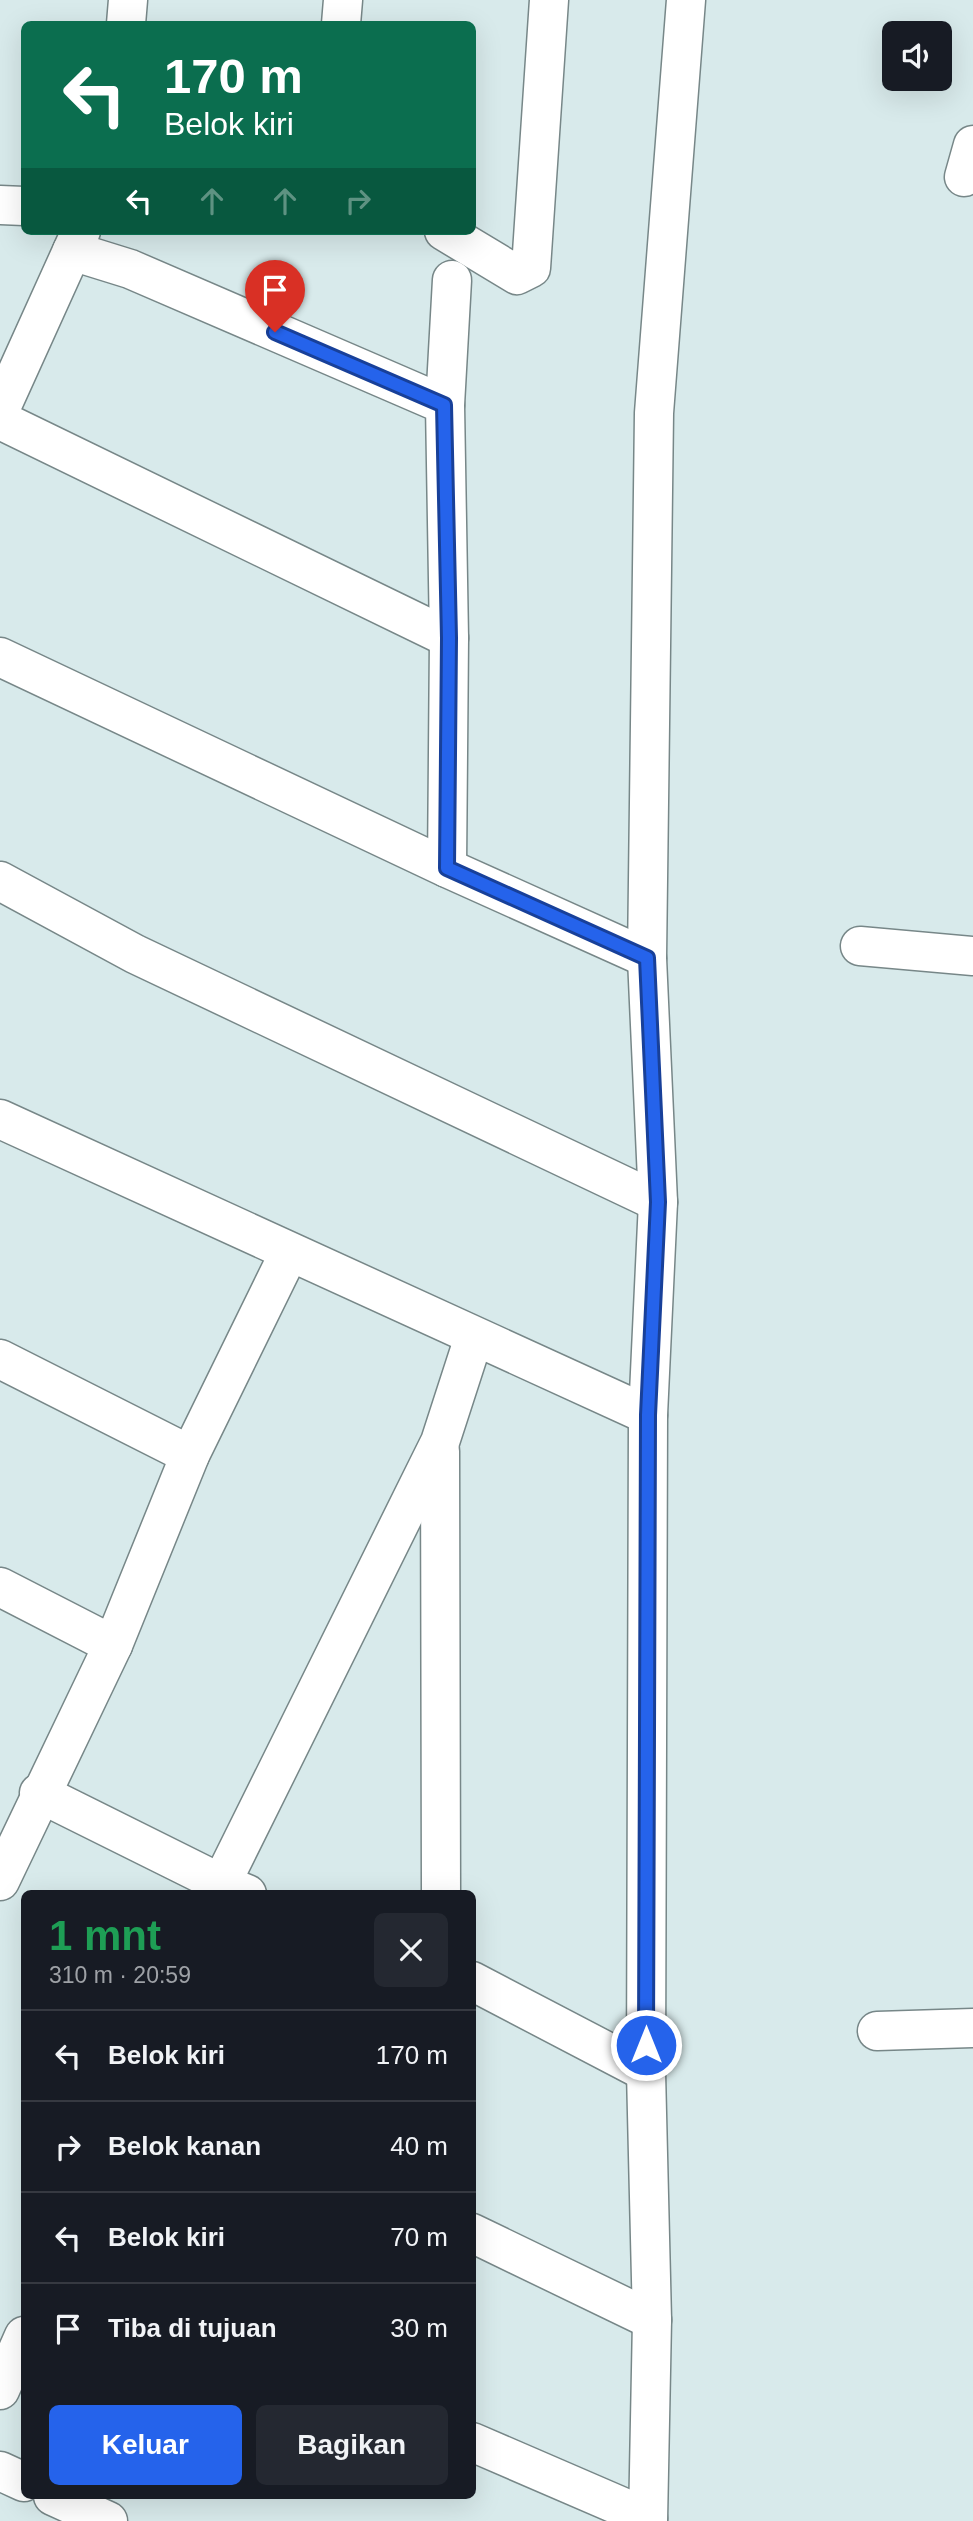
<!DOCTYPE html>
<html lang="id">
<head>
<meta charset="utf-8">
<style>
  :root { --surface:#171b24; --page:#242831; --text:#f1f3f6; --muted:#9ea1a6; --line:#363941; --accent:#2563eb }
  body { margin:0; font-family:Helvetica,sans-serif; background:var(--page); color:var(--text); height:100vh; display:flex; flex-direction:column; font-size:26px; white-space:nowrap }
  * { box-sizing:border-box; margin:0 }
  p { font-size:23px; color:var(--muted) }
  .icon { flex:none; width:38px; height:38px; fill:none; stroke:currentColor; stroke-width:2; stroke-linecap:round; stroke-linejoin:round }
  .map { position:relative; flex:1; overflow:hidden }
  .side { position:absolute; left:21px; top:1890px; width:455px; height:609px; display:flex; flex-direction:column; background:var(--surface); border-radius:10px; box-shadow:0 7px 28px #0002 }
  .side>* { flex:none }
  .top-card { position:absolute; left:21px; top:21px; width:455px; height:214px; border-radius:10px; box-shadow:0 7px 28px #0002; background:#0b6e4f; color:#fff; overflow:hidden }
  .tools { position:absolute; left:882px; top:21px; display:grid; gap:14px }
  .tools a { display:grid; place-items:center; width:70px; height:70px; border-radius:10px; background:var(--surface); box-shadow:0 7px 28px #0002; font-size:35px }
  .pin { position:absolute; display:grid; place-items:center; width:60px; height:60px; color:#fff; margin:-72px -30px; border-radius:50% 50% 50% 0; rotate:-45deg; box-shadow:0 0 7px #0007 }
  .pin .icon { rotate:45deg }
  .me { position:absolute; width:77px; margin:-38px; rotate:0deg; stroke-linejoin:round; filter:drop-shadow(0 0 5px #0008) }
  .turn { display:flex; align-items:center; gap:24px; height:147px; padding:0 28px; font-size:32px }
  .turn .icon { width:91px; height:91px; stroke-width:2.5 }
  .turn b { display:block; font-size:49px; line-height:60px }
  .lanes { display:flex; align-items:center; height:66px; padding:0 28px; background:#0003; justify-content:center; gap:35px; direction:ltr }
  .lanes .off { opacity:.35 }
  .round { display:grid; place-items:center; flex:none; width:74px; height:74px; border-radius:10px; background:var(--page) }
  .summary { display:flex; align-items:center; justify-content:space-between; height:119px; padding:0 28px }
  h1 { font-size:42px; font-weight:600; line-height:52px; color:#1e9e55 }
  .action { display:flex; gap:14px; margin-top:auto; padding:14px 28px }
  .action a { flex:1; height:80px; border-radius:10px; background:var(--accent); color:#fff; font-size:28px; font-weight:600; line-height:80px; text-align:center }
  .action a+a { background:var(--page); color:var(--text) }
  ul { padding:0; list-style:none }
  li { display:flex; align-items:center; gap:21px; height:91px; padding:0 28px; border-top:2px solid var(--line) }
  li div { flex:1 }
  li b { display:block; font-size:26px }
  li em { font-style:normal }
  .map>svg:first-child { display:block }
</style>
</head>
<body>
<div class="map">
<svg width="973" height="2521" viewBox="0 0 973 2521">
  <rect width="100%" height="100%" fill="#d8eaeb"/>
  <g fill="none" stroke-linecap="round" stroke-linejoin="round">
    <defs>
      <g id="street">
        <polyline points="126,24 128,0"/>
        <polyline points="341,24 343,0"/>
        <polyline points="964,177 973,145"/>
        <polyline points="0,205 24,206"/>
        <polyline points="444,231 517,275 531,268 549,0"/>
        <polyline points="72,251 130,269 445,405 449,638 447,868"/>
        <polyline points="445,405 452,280"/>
        <polyline points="0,410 81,231"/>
        <polyline points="0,420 449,638"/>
        <polyline points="0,657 447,868 647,958"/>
        <polyline points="0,881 135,954 658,1202"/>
        <polyline points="860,946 973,956"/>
        <polyline points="0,1119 648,1415"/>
        <polyline points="0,1359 190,1455"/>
        <polyline points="440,1451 441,1894"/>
        <polyline points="0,1587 113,1645"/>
        <polyline points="39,1793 220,1883 247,1894"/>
        <polyline points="0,1881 113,1645 190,1455 289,1253"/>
        <polyline points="216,1894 440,1442 474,1337"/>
        <polyline points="472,1981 646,2072"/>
        <polyline points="877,2031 973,2028"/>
        <polyline points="472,2233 652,2320"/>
        <polyline points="0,2390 24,2336"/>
        <polyline points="472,2442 648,2518"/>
        <polyline points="0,2471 24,2482"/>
        <polyline points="53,2496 108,2521"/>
        <polyline points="648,2521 652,2320 646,2072 648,1415 658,1202 647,958 654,413 686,0"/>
      </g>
    </defs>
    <use href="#street" stroke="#778788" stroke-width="41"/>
    <use href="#street" stroke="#fff" stroke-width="38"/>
  </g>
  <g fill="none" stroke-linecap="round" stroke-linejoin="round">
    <defs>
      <polyline id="route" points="275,332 444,405 449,638 447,868 647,958 658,1202 648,1415 646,2045"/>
    </defs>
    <use href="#route" stroke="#184099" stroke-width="18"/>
    <use href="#route" stroke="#2563eb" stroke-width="12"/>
  </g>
</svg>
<div class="tools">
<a><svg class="icon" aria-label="sound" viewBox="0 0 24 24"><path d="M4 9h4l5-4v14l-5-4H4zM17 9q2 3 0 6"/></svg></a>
</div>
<div class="pin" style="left:275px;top:332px;background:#d93025"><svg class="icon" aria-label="arrive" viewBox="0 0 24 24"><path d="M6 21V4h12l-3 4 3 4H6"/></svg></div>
<svg class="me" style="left:646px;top:2045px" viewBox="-20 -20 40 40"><circle r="17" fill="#2563eb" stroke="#fff" stroke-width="3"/><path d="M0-11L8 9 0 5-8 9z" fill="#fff"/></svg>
<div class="top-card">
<div class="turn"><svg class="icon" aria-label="left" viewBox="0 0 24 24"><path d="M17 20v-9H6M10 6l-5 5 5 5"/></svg><div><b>170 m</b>Belok kiri</div></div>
<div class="lanes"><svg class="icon" aria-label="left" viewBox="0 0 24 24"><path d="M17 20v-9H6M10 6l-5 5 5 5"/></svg><svg class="icon off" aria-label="ahead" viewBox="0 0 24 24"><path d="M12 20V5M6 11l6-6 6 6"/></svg><svg class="icon off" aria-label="ahead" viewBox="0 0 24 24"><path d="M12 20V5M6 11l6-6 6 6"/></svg><svg class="icon off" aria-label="right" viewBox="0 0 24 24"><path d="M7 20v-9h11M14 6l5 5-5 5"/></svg></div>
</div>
<section class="side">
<div class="summary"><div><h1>1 mnt</h1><p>310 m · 20:59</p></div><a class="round"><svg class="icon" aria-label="close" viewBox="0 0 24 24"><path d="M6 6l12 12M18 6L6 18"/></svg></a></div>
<ul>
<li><svg class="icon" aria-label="left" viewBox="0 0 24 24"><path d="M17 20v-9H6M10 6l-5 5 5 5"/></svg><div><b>Belok kiri</b></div><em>170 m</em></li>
<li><svg class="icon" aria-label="right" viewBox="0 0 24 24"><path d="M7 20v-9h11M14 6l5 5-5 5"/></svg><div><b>Belok kanan</b></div><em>40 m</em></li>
<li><svg class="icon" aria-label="left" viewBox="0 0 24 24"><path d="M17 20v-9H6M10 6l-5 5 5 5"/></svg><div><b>Belok kiri</b></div><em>70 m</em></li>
<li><svg class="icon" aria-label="arrive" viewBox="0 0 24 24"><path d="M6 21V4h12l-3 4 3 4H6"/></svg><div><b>Tiba di tujuan</b></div><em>30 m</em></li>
</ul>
<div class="action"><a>Keluar</a><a>Bagikan</a></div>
</section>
</div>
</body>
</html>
